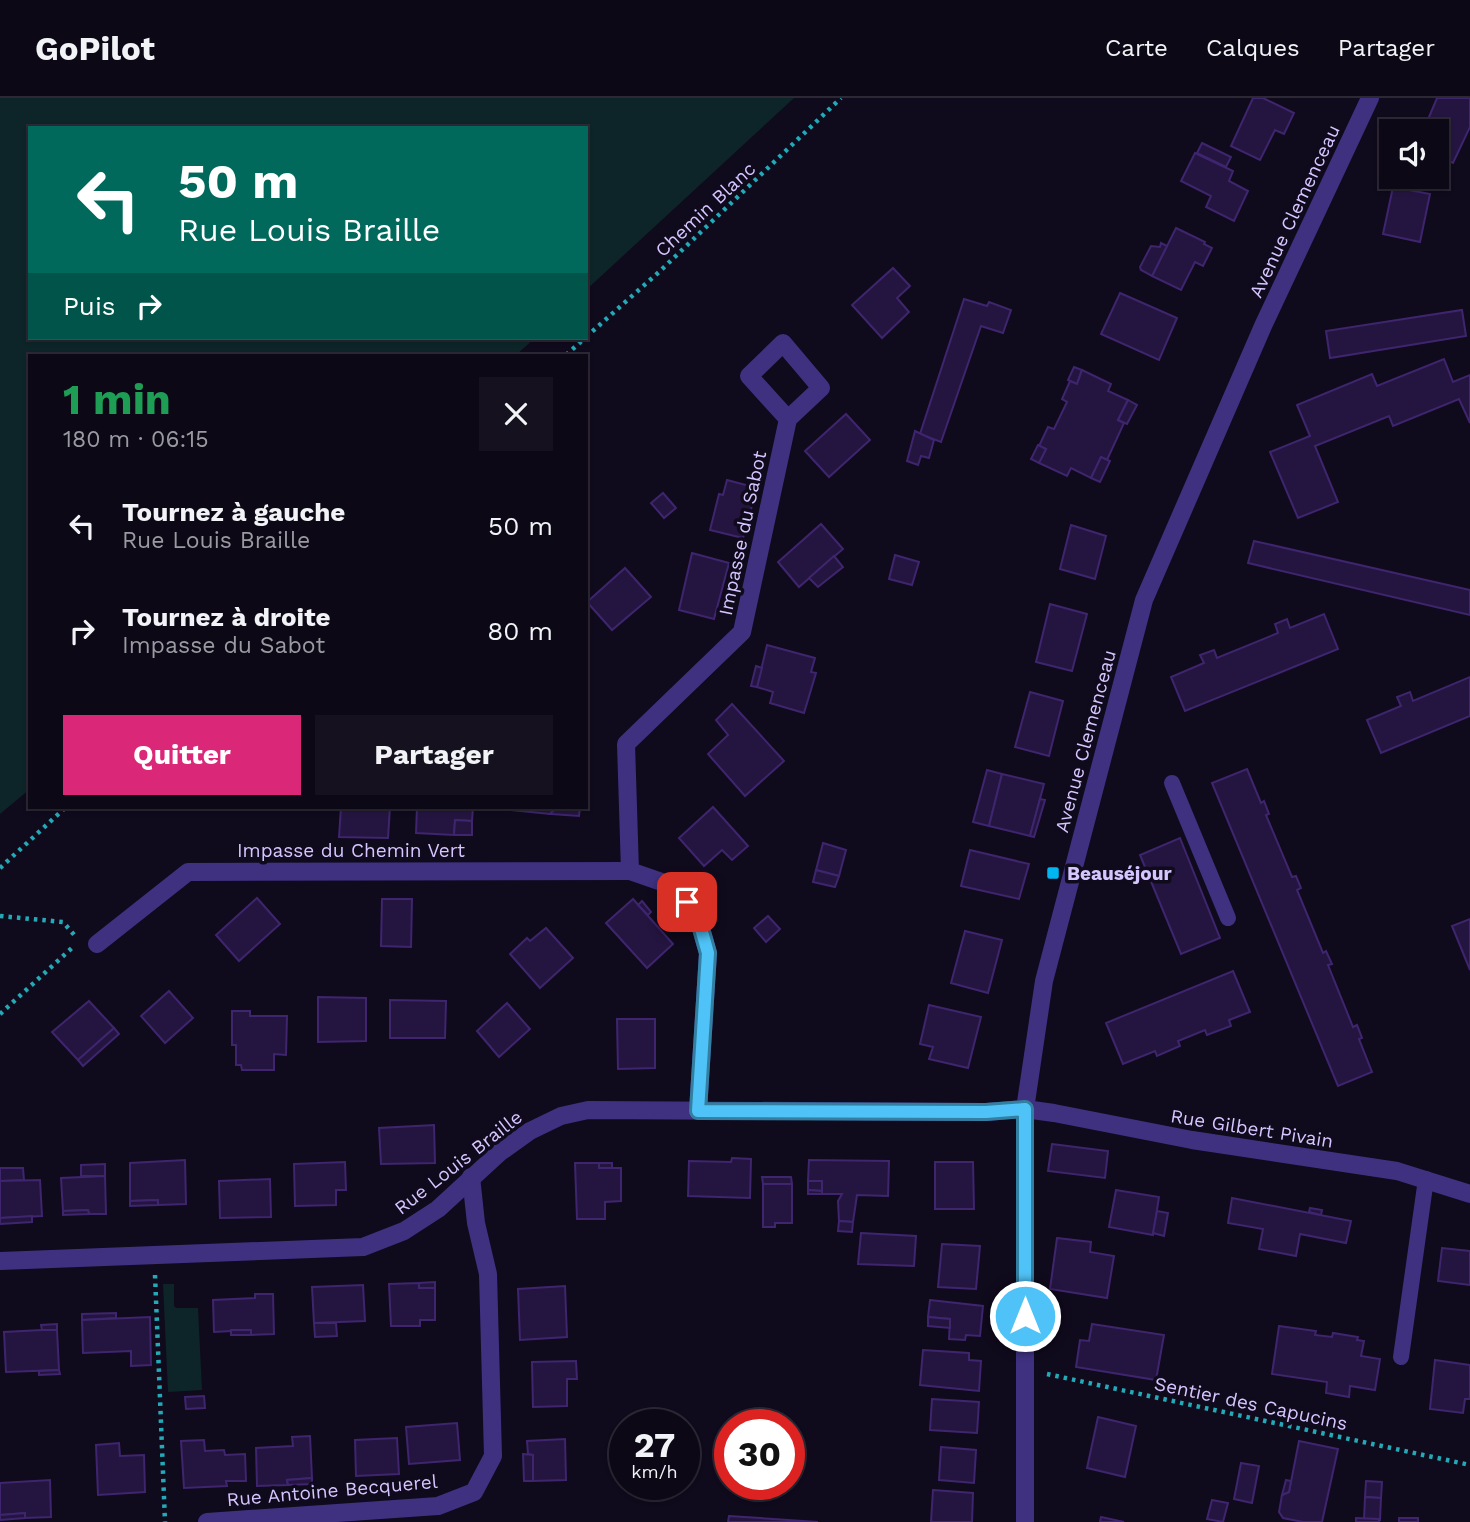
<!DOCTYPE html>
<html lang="fr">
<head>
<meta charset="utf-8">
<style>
  :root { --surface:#0c0816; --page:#15111f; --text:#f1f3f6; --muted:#9a9aa1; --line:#2c2935; --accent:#db2777 }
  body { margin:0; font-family:"Work Sans",sans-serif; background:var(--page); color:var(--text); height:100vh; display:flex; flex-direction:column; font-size:26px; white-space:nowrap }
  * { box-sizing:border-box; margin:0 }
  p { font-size:23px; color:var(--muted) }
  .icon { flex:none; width:38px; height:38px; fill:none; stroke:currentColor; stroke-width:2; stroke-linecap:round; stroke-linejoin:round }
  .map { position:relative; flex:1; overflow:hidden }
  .drawer { position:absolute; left:28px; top:256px; width:560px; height:455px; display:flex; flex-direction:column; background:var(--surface); border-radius:0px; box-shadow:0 2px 5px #0004,0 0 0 2px var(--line) }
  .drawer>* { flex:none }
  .banner { position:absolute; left:28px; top:28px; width:560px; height:214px; border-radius:0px; box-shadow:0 2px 5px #0004,0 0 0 2px var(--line); background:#00695c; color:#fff; overflow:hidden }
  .tools { position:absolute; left:1379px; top:21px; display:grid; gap:14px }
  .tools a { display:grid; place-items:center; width:70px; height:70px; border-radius:0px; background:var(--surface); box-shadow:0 2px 5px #0004,0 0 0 2px var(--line); font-size:35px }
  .speed { position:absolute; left:609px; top:1311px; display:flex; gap:14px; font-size:35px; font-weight:700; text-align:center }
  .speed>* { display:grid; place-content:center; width:91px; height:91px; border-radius:50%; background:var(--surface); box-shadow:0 2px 5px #0004,0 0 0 2px var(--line); line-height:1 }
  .speed small { font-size:18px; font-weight:400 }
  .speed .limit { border:10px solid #d22; background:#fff; color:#111 }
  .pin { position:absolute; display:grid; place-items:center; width:60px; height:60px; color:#fff; margin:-30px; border-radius:14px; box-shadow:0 4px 10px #0006 }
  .me { position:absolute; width:77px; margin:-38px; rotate:0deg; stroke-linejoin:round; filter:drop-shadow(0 0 5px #0008) }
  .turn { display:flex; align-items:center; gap:24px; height:147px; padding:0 35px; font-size:32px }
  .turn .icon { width:91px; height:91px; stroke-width:2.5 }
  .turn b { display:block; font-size:49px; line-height:60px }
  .then { display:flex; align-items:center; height:66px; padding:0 35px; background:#0003; gap:14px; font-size:26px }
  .round { display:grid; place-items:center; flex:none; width:74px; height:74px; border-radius:0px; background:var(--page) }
  .head { display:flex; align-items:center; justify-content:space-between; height:119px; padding:0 35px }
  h1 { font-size:42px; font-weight:700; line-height:52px; color:#1e9e55 }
  .primary-button { display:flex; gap:14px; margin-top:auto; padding:14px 35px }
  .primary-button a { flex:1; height:80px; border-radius:0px; background:var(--accent); color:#fff; font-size:28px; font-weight:700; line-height:80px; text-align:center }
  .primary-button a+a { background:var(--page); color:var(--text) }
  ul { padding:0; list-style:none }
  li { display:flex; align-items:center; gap:21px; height:105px; padding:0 35px }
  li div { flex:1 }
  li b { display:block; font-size:26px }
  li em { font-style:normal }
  header { display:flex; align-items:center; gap:42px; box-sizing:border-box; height:98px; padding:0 35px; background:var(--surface); border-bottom:2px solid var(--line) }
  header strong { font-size:33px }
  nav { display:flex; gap:38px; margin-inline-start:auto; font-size:24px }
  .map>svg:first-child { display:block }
</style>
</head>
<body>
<header>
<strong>GoPilot</strong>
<nav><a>Carte</a><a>Calques</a><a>Partager</a></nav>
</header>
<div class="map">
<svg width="1470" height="1424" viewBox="0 0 1470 1424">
  <rect width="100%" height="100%" fill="#100a1d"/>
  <g fill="#0d2528">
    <polygon points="0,0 794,0 586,192 586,30 30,30 30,240 535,240 516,257 30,257 30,691 0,716"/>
    <polygon points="163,1186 174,1186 174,1208 176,1210 198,1210 202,1292 168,1294"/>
  </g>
  <g fill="#241540" stroke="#3e256e" stroke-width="2">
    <polygon points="1253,0 1263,0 1294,15 1284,36 1275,32 1260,62 1231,48"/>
    <polygon points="1437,0 1470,0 1470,29 1453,65 1437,57 1437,33 1425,33 1431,21 1429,19"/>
    <polygon points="1202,45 1231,59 1226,69 1197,55"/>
    <polygon points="1195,55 1233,73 1229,83 1248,93 1234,123 1206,109 1211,98 1181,83"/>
    <polygon points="1393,89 1430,96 1420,144 1383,136"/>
    <polygon points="1176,130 1205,144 1204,146 1212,150 1203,168 1195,164 1181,192 1152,178"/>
    <polygon points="1161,145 1167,148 1152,178 1141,172 1140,169 1151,148 1160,149"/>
    <polygon points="893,170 910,188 897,200 909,214 882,240 852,207"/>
    <polygon points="1120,195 1177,220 1159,262 1101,236"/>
    <polygon points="964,201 987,208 989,204 1011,212 1003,235 981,228 941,344 920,336"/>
    <polygon points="1462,212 1466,238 1330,260 1326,233"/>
    <polygon points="1444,261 1453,284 1470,277 1470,325 1459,301 1393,328 1389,318 1315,348 1338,404 1298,420 1270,354 1310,338 1297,307 1372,276 1377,288"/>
    <polygon points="1074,269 1082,272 1077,286 1068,282"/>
    <polygon points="1082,272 1111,286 1108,293 1128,302 1118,322 1124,325 1107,362 1101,359 1091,380 1071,370 1067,378 1039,365 1046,351 1039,348 1048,329 1054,331 1067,304 1062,301 1070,283 1077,286"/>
    <polygon points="1128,302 1137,307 1127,326 1118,322"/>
    <polygon points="846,316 870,342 829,379 805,353"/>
    <polygon points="915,333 934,342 929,360 921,358 918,367 907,363"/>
    <polygon points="1038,347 1046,351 1039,365 1031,361"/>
    <polygon points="1101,359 1110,363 1100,384 1091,380"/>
    <polygon points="727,382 757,390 743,440 710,432 719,396 723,397"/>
    <polygon points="663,395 676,410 664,420 651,405"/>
    <polygon points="821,426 843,451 799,489 778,464"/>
    <polygon points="1071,427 1106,438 1095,481 1060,471"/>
    <polygon points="1254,443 1470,492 1470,517 1248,465"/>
    <polygon points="692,455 729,465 714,521 679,512"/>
    <polygon points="895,457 919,464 912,487 889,481"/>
    <polygon points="834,458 843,469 818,489 809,480"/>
    <polygon points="625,470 651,499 612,532 587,504"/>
    <polygon points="1050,506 1087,516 1072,573 1036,564"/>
    <polygon points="1324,516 1338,551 1185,613 1171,579 1204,565 1200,557 1214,552 1217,560 1278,535 1275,526 1287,521 1290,530"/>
    <polygon points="767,547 815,560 811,574 816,575 804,615 770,605 773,594 757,589"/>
    <polygon points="756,568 762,570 757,589 751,588"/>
    <polygon points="1470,579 1470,618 1381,655 1367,622 1401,608 1397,599 1410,594 1413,603"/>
    <polygon points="1030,594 1063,603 1049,658 1015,649"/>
    <polygon points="732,606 784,663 745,698 708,656 728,637 716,622"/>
    <polygon points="1247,671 1261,705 1264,703 1269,716 1266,717 1292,779 1296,778 1301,790 1297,792 1323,855 1326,853 1332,866 1328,867 1353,929 1357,927 1362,940 1359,941 1372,974 1338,988 1212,685"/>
    <polygon points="987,672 1002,676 989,728 973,724"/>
    <polygon points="1002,676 1044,686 1030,738 989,728"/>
    <polygon points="1040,701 1045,702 1034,739 1030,738"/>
    <polygon points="341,709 390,709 388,740 339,739"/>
    <polygon points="417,709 473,709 472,723 455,722 454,737 416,735"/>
    <polygon points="508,709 557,709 550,716 511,712"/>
    <polygon points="557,709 580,709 579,718 550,716"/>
    <polygon points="713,709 748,748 732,762 722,752 704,768 679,740"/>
    <polygon points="455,722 472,723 472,737 454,737"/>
    <polygon points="1180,740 1220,840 1181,856 1140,757"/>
    <polygon points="823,745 846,752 839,778 816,772"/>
    <polygon points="970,752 1029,766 1019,801 961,788"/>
    <polygon points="816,772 839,778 835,789 813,784"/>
    <polygon points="257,800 280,826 239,863 216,837"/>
    <polygon points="382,801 412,801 411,849 381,848"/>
    <polygon points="633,801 673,846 647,870 606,825"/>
    <polygon points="642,803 651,814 648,817 638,807"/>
    <polygon points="768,818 780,831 766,844 754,830"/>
    <polygon points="1470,821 1470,872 1452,828"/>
    <polygon points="546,830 573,860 540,890 510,856 527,840 530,843"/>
    <polygon points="965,833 1002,842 988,895 951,885"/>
    <polygon points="1233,873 1250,914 1229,922 1231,928 1207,937 1205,932 1178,943 1180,948 1157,958 1155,953 1123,966 1106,925"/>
    <polygon points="169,893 193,920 165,945 141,918"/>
    <polygon points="318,899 366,900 366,943 318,944"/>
    <polygon points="390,902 446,903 445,940 390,940"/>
    <polygon points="89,903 114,930 78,962 52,934"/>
    <polygon points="507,905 530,931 499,959 477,933"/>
    <polygon points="929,907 981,919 968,970 929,961 933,949 920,946"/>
    <polygon points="232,913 250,913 250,918 287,918 286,957 274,956 274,972 242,972 241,967 236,967 236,947 232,947"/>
    <polygon points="617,921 655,921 655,970 618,971"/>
    <polygon points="114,930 119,936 83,968 78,962"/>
    <polygon points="434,1027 435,1065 381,1066 379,1030"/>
    <polygon points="1052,1046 1108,1053 1105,1080 1048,1073"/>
    <polygon points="732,1060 751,1061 750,1100 688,1098 689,1063 731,1064"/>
    <polygon points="185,1062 186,1106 158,1107 158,1102 130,1103 130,1065"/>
    <polygon points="809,1062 889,1063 888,1098 857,1097 853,1124 839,1123 838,1103 842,1096 822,1096 822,1083 808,1083"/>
    <polygon points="345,1064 346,1092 336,1092 336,1107 295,1108 294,1066"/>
    <polygon points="935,1064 973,1064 974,1111 935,1111"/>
    <polygon points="575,1065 599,1065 599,1070 621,1070 621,1103 605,1104 605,1121 577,1121"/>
    <rect x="599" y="1065" width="13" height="5"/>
    <polygon points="105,1066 105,1078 81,1078 81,1067"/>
    <polygon points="0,1070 23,1070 24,1082 0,1083"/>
    <polygon points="105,1078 106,1116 89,1116 88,1112 63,1113 61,1080"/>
    <polygon points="762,1079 791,1079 792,1086 763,1086"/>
    <polygon points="270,1081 271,1119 220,1120 219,1083"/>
    <polygon points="40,1082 42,1118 0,1120 0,1083"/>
    <polygon points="808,1083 822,1083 822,1093 808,1092"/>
    <polygon points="763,1086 792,1086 792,1125 775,1125 775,1129 763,1129"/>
    <polygon points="808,1092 822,1093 822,1096 808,1096"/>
    <polygon points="1116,1092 1159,1099 1153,1137 1109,1129"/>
    <polygon points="1232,1100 1351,1123 1346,1145 1300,1136 1296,1158 1259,1151 1263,1131 1228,1125"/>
    <polygon points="158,1102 158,1107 130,1108 130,1103"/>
    <polygon points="1310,1110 1322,1112 1321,1117 1309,1114"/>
    <polygon points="88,1112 89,1116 63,1117 63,1113"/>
    <polygon points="1157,1113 1168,1115 1164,1138 1153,1135"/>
    <polygon points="32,1118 32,1124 0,1126 0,1120"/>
    <polygon points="839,1123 853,1124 852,1134 838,1133"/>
    <polygon points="861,1135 916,1138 914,1168 858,1166"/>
    <polygon points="1057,1140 1091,1144 1090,1154 1114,1158 1107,1200 1050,1191"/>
    <polygon points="942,1146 980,1148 976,1191 938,1189"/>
    <polygon points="1442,1150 1470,1153 1470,1187 1438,1183"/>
    <polygon points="435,1184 435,1190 419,1190 419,1185"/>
    <polygon points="419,1185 419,1190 435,1190 435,1222 420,1222 420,1228 391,1228 389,1186"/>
    <polygon points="363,1187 365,1223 314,1225 312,1189"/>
    <polygon points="565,1188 567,1239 520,1242 518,1191"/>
    <polygon points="255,1196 273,1196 274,1236 251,1237 251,1232 214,1234 213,1202 255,1200"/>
    <polygon points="930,1202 983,1208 980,1238 966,1237 965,1242 949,1241 950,1221 928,1219"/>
    <polygon points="116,1215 116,1220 82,1222 82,1216"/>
    <polygon points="150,1219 151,1267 131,1268 131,1253 83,1255 82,1222"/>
    <polygon points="928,1219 950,1221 950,1230 928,1228"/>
    <polygon points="314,1225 336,1225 337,1238 315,1239"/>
    <polygon points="57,1226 57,1232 42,1232 41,1227"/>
    <polygon points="1092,1226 1164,1237 1156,1282 1076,1269 1080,1242 1089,1243"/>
    <polygon points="1279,1228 1316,1233 1315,1237 1332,1239 1333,1235 1358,1239 1357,1242 1364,1243 1361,1258 1380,1261 1375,1292 1350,1288 1349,1299 1326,1295 1327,1284 1272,1276"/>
    <polygon points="42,1232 57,1232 59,1272 6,1274 4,1234"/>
    <rect x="231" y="1232" width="20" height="5"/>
    <polygon points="923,1252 969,1255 969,1262 981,1263 979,1293 920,1287"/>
    <polygon points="1435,1262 1470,1267 1470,1301 1465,1301 1463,1315 1430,1311"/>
    <polygon points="576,1263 577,1281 567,1281 567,1308 533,1309 532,1264"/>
    <polygon points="59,1272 60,1276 39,1277 39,1273"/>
    <polygon points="204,1298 205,1310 186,1311 185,1299"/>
    <polygon points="932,1301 979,1304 977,1335 930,1332"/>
    <polygon points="1098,1319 1136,1328 1125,1379 1087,1370"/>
    <polygon points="457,1325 460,1362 409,1366 406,1329"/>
    <polygon points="310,1338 312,1380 287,1382 288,1387 257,1388 256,1350 293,1348 292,1339"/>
    <polygon points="397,1340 399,1376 356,1378 355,1342"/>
    <polygon points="565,1341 566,1382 533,1383 533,1357 528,1356 527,1343"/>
    <polygon points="204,1342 205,1353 224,1352 225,1357 245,1356 246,1383 226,1383 227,1388 184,1390 181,1343"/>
    <polygon points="1299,1343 1338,1351 1322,1424 1303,1424 1283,1420 1279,1414 1282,1397 1289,1394"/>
    <polygon points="119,1345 120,1358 144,1357 145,1394 98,1397 96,1347"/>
    <polygon points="941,1349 976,1352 974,1385 939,1382"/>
    <polygon points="523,1356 533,1357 533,1383 524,1383"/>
    <polygon points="1241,1365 1259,1368 1252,1405 1234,1401"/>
    <polygon points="312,1380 312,1386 288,1387 287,1382"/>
    <polygon points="50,1382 51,1419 25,1420 25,1415 0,1417 0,1385"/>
    <polygon points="1286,1382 1291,1383 1289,1394 1282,1397"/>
    <polygon points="1366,1383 1382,1384 1381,1400 1365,1399"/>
    <polygon points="933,1392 973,1395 972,1424 931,1424"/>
    <polygon points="1365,1399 1381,1400 1380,1422 1364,1421"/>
    <polygon points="1212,1402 1228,1405 1223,1424 1207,1421"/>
    <polygon points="25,1415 25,1420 0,1422 0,1417"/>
    <polygon points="729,1418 818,1424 728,1424"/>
    <polygon points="1101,1419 1124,1424 1100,1424"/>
    <polygon points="1356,1420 1379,1421 1379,1424 1356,1424"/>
    <rect x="1399" y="1420" width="19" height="4"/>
  </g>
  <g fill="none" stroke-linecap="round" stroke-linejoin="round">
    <g stroke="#23aab6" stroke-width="4.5" stroke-dasharray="3.5 5" stroke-linecap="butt">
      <polyline points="586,239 659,174 841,0"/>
      <polyline points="566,257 585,240"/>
      <polyline points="0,770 66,709"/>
      <polyline points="0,818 63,824 76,839"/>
      <polyline points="0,916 74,848"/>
      <polyline points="155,1177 165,1424"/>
      <polyline points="1047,1276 1470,1367"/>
    </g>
    <g stroke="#3f3180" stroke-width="16">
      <polyline points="1172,685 1228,820"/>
      <polyline points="1401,1259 1426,1081"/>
    </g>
    <g stroke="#3f3180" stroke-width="18">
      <polyline points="97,846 188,774 630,773"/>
      <polyline points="698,1013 708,855 698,820 676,789 630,773 626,646 742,534 788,321 749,278 783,245 821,290 788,321"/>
      <polyline points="0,1163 363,1149 404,1133 438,1111 499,1055 530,1033 561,1018 588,1012 986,1014 1025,1011 1054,1015 1192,1042 1397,1073 1470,1096"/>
      <polyline points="207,1424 438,1408 474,1394 493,1358 488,1176 476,1125 471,1079"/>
      <polyline points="1025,1424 1025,1011 1044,883 1144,502 1263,228 1370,0"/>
    </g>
  </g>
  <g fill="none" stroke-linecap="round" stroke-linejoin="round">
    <defs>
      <polyline id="route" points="687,804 698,820 708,855 698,1013 986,1014 1025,1011 1025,1218"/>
    </defs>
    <use href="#route" stroke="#337fa1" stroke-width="18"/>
    <use href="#route" stroke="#4fc3f7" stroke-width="12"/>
  </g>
  <rect fill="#00b6f1" stroke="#100a1d" stroke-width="2.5" x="1046" y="768" width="14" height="14" rx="3.5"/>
  <g text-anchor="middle" stroke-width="7" stroke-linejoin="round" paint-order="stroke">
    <g font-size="19" fill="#d5c6ff" stroke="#100a1d">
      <text transform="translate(705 111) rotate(-43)" y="7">Chemin Blanc</text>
      <text transform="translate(1294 113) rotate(-65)" y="7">Avenue Clemenceau</text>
      <text transform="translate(742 435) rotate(-78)" y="7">Impasse du Sabot</text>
      <text transform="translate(1085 643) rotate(-75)" y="7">Avenue Clemenceau</text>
      <text x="351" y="759">Impasse du Chemin Vert</text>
      <text transform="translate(1252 1030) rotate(9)" y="7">Rue Gilbert Pivain</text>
      <text transform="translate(458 1064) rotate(-38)" y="7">Rue Louis Braille</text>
      <text transform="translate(1251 1305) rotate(12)" y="7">Sentier des Capucins</text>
      <text transform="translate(332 1392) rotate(-5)" y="7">Rue Antoine Becquerel</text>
    </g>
    <g font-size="19" font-weight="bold" fill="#d5c6ff" stroke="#100a1d" text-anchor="start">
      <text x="1067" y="782">Beauséjour</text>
    </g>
  </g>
</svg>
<div class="tools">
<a><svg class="icon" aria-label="sound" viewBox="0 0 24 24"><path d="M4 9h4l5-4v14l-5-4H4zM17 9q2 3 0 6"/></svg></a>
</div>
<div class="speed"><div>27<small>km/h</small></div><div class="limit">30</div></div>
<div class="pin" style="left:687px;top:804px;background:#d93025"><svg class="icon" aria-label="arrive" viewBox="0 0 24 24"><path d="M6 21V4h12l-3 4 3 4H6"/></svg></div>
<svg class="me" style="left:1025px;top:1218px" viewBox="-20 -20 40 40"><circle r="17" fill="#4fc3f7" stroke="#fff" stroke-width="3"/><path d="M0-11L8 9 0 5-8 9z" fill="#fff"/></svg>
<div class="banner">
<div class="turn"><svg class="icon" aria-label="left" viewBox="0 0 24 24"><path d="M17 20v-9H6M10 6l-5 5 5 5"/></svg><div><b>50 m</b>Rue Louis Braille</div></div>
<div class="then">Puis<svg class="icon" aria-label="right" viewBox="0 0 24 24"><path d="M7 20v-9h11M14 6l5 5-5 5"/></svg></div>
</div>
<section class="drawer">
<div class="head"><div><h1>1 min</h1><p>180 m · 06:15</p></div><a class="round"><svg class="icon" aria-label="close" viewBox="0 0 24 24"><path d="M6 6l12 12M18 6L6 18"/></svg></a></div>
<ul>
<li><svg class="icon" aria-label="left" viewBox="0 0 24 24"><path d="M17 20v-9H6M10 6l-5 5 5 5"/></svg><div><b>Tournez à gauche</b><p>Rue Louis Braille</p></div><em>50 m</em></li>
<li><svg class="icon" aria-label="right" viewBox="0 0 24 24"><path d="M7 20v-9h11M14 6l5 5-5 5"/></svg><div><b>Tournez à droite</b><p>Impasse du Sabot</p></div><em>80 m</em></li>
</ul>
<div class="primary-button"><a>Quitter</a><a>Partager</a></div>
</section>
</div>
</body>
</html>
